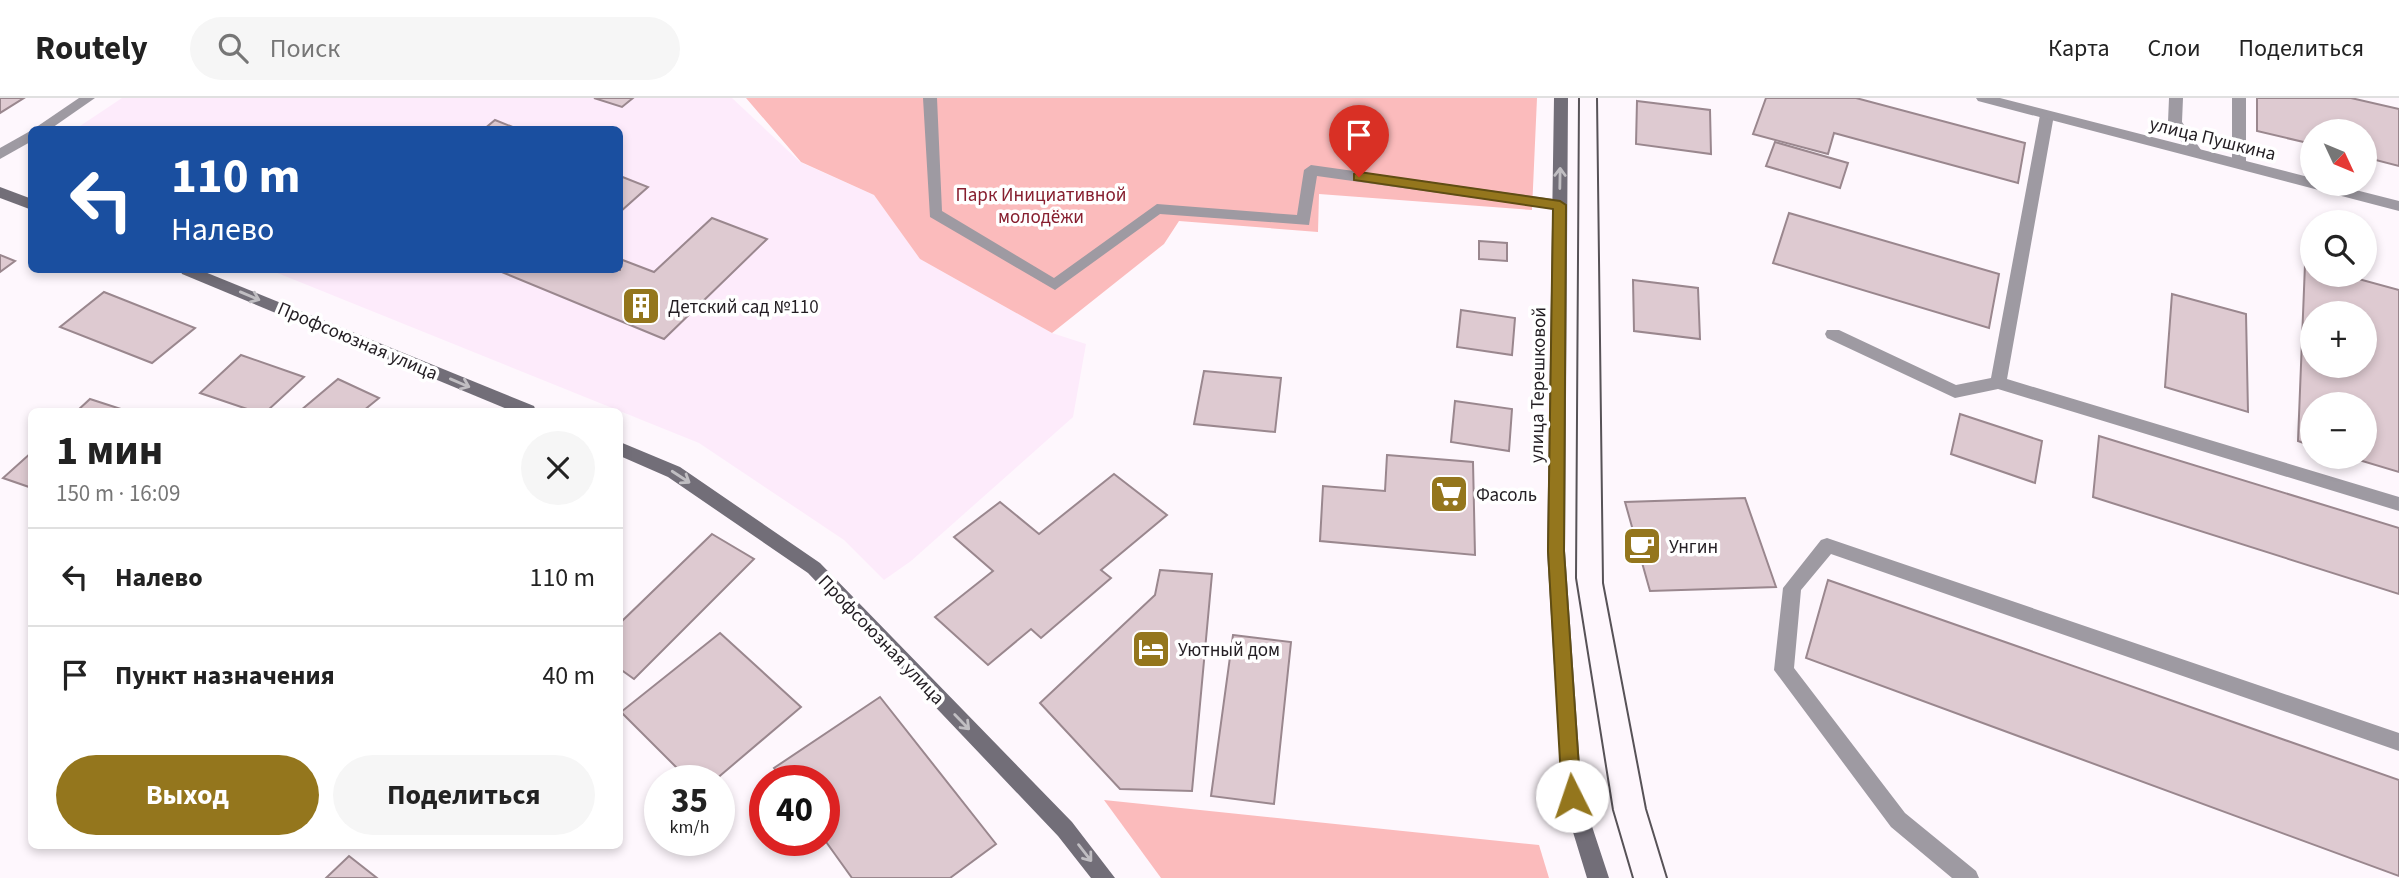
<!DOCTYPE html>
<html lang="ru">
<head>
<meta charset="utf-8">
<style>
  :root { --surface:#fff; --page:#f6f6f6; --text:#222; --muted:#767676; --line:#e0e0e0; --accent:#94761d }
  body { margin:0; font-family:"Source Sans 3",sans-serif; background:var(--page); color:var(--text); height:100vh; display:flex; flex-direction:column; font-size:26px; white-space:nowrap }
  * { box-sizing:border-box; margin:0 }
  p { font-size:23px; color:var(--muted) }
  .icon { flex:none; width:38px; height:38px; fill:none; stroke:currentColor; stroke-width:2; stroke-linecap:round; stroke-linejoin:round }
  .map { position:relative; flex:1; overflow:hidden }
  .panel { position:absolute; left:28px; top:310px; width:595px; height:441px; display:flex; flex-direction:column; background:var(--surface); border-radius:10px; box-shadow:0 4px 10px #0003 }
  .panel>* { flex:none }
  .guide { position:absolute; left:28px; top:28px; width:595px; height:147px; border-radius:10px; box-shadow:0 4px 10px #0003; background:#1a4fa0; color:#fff; overflow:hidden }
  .needle { width:46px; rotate:134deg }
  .fabs { position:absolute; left:2300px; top:21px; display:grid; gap:14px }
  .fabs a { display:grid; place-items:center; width:77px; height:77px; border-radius:50%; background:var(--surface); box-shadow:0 4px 10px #0003; font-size:35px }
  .speed { position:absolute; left:644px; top:667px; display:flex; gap:14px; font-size:35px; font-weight:700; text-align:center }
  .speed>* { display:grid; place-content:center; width:91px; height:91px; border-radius:50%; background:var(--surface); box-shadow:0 4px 10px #0003; line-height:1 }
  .speed small { font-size:18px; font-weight:400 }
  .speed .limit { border:10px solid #d22; background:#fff; color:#111 }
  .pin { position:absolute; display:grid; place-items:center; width:60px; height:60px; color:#fff; margin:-72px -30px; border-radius:50% 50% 50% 0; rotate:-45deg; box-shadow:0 0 7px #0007 }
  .pin .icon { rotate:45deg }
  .me { position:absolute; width:77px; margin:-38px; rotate:356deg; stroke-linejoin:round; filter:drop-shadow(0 0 5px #0008) }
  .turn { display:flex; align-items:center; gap:24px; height:147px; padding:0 28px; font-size:32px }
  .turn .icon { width:91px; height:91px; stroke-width:2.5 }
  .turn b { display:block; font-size:49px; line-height:60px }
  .round { display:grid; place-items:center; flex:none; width:74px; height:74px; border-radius:37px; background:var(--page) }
  .overview { display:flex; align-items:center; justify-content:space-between; height:119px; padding:0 28px }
  h1 { font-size:42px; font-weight:700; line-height:52px }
  .cta { display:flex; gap:14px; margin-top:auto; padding:14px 28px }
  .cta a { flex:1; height:80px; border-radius:42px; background:var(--accent); color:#fff; font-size:28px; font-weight:700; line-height:80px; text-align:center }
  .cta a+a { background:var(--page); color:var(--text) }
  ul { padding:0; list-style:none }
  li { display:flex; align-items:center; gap:21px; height:98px; padding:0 28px; border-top:2px solid var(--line) }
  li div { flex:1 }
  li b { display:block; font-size:26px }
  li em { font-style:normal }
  header { display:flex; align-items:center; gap:42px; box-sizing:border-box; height:98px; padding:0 35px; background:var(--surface); border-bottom:2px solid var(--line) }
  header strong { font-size:33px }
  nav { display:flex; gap:38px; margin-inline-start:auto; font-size:24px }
  .search { width:490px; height:63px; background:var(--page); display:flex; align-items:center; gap:18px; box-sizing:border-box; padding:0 24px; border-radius:38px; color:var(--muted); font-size:26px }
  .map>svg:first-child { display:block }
</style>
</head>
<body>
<header>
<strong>Routely</strong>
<div class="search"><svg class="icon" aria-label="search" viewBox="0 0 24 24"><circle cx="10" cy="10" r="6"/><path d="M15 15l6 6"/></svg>Поиск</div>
<nav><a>Карта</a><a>Слои</a><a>Поделиться</a></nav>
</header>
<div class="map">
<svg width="2399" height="780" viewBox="0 0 2399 780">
  <rect width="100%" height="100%" fill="#fef7fd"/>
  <polygon fill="#fdebfb" points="122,0 732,0 800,64 874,97 920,161 1052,235 1086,246 1073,319 911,463 884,482 844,442 699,345 270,172 620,172 620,32 74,32"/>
  <g fill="#fbbbbc">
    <polygon points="746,0 1537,0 1532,112 1319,96 1318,134 1179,123 1164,146 1052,235 920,161 874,97 801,64"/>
    <polygon points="1104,702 1539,747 1549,780 1161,780"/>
  </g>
  <g fill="#decad1" stroke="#9a878e" stroke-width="2" fill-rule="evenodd">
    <polygon points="0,0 24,0 0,15"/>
    <polygon points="594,0 633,0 622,9"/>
    <polygon points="1766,0 1856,0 2025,45 2018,85 1834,35 1828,56 1753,36"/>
    <polygon points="2257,0 2351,0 2399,11 2399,68 2364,59 2364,33 2312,33 2312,46 2257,33"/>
    <polygon points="1637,3 1710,12 1711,56 1636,46"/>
    <polygon points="495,22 520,32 483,32"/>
    <polygon points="1775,44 1848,65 1840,90 1766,68"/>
    <polygon points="620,78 648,89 620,114"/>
    <polygon points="1789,115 1999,176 1989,230 1773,165"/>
    <polygon points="712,120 767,141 664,241 497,172 620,172 620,161 654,174"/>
    <polygon points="1479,143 1507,145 1507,163 1479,161"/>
    <polygon points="0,157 15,163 0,174"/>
    <path d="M2305,166L2312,168V177H2344L2399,192V374L2349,359H2364V306H2312V348L2298,343ZM2312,215H2364V268H2312Z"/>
    <polygon points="1633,182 1698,190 1700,241 1634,233"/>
    <polygon points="104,194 195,230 152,265 60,229"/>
    <polygon points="2172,196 2246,216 2248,314 2165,289"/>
    <polygon points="1461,212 1515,220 1512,257 1457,249"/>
    <polygon points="241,257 304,279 267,313 253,313 200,295"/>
    <polygon points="1204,273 1281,280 1275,334 1194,326"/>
    <polygon points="338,281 379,300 363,313 300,313"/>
    <polygon points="90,301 127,313 77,313"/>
    <polygon points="1455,303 1512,311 1509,353 1451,344"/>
    <polygon points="1960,316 2042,343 2035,385 1951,356"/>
    <polygon points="2099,338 2399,430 2399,496 2093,399"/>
    <polygon points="32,354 32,390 3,380"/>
    <polygon points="1387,357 1473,364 1475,457 1320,443 1323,388 1385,393"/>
    <polygon points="1114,376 1167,417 1101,472 1111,480 1041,540 1031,531 988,567 935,519 993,473 954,439 1000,404 1039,436"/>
    <polygon points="1745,400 1776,489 1650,493 1625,404"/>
    <polygon points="712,436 754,461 634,581 620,571 620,525"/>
    <polygon points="1160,472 1212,476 1192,693 1120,691 1040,605 1155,497"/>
    <polygon points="1828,482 2399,682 2399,778 1806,560"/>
    <polygon points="720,535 801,609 715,682 689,682 621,614"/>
    <polygon points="1233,537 1291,544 1274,706 1211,698"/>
    <polygon points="880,599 996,746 950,780 852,780 824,741 824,682 783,682 774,670"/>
    <polygon points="349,758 377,780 326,780"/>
  </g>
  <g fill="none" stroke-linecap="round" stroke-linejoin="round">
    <g fill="#9e9aa2" fill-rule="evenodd">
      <polygon points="923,0 937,0 942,113 1054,180 1157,106 1297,117 1304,72 1311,67 1560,102 1567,107 1560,112 1317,78 1309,127 1160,116 1055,192 930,119"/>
      <polygon points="2169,0 2183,0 2182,24 2203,55 2201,58 2191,58 2168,24"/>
      <polygon points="2232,0 2246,0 2246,66 2239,71 2232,66"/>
      <polygon points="2047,13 2054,17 2007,281 2399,399 2399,413 1998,291 1955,300 1827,240 1825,236 1827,232 1839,232 1956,287 1991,280 2040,17"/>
      <polygon points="1827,440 2399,635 2399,653 1831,456 1801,492 1794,570 1905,715 1976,773 1979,780 1952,780 1891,729 1774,572 1783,490 1821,442"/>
    </g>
    <g fill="#9e9aa2" fill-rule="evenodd">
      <polygon points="79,0 95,0 49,32 32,32"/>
      <polygon points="1976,0 2000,0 2312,80 2312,86 2332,86 2399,103 2399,113 1978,3"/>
      <polygon points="32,32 32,43 0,61 0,50"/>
    </g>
    <g fill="#726e78" fill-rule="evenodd">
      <polygon points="1554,0 1568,0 1565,453 1582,698 1609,780 1587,780 1562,698 1547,453"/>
      <polygon points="0,89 32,101 32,112 0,100"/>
      <polygon points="180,172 200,172 534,308 536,313 512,313 182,176"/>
      <polygon points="620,344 680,369 820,465 1072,724 1115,780 1091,780 1058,738 808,475 668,379 620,358"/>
    </g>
    <g stroke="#575257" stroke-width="2">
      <polyline points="1579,0 1576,480 1613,712 1633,780"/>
      <polyline points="1597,0 1603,485 1646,711 1667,780"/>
    </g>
  </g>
  <defs><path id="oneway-shaft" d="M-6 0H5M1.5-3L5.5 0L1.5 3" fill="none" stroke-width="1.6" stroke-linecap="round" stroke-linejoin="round" transform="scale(1.75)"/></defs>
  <g stroke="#c0bec2">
    <use href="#oneway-shaft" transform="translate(1560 80) rotate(-89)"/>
    <use href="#oneway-shaft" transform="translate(250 198) rotate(23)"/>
    <use href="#oneway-shaft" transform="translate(460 285) rotate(23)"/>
    <use href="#oneway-shaft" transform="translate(681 379) rotate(33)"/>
    <use href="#oneway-shaft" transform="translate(962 624) rotate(46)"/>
    <use href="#oneway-shaft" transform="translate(1085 755) rotate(52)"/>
  </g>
  <polygon fill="#94761d" stroke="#604d13" stroke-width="2" points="1359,74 1560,103 1566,107 1564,453 1581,698 1578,704 1572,706 1565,704 1562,698 1548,453 1553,111 1354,82 1354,76"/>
  <defs>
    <symbol id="building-square" viewBox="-11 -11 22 22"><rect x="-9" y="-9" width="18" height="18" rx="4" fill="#94761d" stroke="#fff"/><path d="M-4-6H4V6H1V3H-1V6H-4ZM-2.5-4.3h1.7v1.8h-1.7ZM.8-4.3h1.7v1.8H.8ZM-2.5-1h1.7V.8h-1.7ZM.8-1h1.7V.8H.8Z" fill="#fff"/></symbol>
    <symbol id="supermarket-square" viewBox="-11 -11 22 22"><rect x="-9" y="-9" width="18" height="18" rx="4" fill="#94761d" stroke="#fff"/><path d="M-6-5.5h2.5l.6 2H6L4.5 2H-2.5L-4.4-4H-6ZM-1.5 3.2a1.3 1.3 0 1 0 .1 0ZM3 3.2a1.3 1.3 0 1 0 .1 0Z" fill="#fff"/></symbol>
    <symbol id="cafe-square" viewBox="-11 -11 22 22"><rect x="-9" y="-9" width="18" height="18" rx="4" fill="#94761d" stroke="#fff"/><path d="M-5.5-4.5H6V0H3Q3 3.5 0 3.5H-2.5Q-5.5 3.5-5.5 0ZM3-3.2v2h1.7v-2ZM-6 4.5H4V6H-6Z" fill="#fff"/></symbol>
    <symbol id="hotel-square" viewBox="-11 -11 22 22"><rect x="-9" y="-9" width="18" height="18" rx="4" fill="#94761d" stroke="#fff"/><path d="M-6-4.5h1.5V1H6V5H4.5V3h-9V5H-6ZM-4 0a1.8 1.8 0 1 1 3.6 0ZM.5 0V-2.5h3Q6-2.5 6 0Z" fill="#fff"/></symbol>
  </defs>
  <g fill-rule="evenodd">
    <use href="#building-square" x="619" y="186" width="44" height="44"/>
    <use href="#supermarket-square" x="1427" y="374" width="44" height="44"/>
    <use href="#cafe-square" x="1620" y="426" width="44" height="44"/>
    <use href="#hotel-square" x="1129" y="529" width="44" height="44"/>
  </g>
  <g text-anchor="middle" stroke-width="7" stroke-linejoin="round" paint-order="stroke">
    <g font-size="19" fill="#231e23" stroke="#fff">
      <text transform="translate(2213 40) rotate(14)" y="7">улица Пушкина</text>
      <text transform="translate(358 242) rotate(23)" y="7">Профсоюзная улица</text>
      <text transform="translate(1537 287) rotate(-89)" y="7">улица Терешковой</text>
      <text transform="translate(882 541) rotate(46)" y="7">Профсоюзная улица</text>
    </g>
    <g font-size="19" fill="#871f2f" stroke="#fff">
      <text x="1041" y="103">Парк Инициативной<tspan x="1041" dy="22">молодёжи</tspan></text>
    </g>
    <g font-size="19" fill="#231e23" stroke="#fff" text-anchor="start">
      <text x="668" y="215">Детский сад №110</text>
      <text x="1476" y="403">Фасоль</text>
      <text x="1669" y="455">Унгин</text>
      <text x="1178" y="558">Уютный дом</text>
    </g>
  </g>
</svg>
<div class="fabs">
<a><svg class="needle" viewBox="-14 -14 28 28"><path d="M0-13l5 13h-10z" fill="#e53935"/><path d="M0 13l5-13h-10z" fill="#767676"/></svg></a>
<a><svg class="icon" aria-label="search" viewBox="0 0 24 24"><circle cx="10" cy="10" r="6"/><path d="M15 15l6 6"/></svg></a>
<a>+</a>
<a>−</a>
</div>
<div class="speed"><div>35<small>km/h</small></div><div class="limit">40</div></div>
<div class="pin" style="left:1359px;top:79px;background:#d93025"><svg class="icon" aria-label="arrive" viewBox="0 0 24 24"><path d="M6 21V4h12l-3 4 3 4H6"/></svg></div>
<svg class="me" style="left:1572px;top:698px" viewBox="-20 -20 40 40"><circle r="19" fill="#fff"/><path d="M0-13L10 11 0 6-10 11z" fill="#94761d"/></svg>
<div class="guide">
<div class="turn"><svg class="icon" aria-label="left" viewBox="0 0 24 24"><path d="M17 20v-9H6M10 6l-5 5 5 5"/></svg><div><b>110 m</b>Налево</div></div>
</div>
<section class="panel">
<div class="overview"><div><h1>1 мин</h1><p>150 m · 16:09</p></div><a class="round"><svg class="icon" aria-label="close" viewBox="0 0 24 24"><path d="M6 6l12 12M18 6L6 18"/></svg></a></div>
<ul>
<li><svg class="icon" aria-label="left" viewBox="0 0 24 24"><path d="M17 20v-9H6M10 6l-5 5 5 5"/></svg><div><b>Налево</b></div><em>110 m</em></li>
<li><svg class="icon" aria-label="arrive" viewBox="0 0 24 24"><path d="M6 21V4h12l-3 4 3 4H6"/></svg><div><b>Пункт назначения</b></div><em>40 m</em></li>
</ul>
<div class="cta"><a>Выход</a><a>Поделиться</a></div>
</section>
</div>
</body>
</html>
